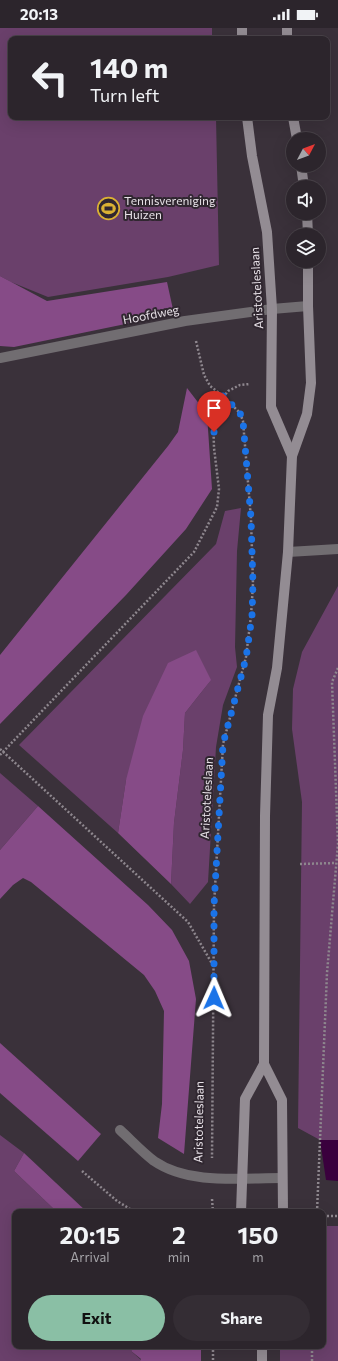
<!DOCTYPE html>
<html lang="en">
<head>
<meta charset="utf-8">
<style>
  :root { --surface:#2c252c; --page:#342d34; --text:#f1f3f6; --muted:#a6a5a9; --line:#484248; --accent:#8abfa5 }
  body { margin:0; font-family:Commissioner,sans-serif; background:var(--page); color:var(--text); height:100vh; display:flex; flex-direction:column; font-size:15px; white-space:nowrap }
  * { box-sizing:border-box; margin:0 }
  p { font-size:13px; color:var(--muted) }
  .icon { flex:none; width:22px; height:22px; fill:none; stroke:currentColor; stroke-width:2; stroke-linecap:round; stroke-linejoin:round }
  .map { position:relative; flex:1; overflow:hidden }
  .drawer { position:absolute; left:12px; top:1181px; width:314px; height:140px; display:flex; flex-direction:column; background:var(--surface); border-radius:8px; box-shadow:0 4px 16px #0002,0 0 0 1px var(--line) }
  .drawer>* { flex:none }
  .top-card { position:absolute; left:8px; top:8px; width:322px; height:84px; border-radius:8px; box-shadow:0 4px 16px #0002,0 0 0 1px var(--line); background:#2c252c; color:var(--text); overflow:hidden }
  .needle { width:26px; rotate:49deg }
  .buttons { position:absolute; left:286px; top:104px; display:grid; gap:8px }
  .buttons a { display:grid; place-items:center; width:40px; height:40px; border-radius:50%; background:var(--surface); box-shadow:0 4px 16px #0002,0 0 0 1px var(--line); font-size:20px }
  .pin { position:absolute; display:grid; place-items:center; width:34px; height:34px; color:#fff; margin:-41px -17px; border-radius:50% 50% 50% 0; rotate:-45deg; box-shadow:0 0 4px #0007 }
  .pin .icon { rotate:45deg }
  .me { position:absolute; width:44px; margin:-22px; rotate:1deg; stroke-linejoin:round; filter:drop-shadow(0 0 3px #0008) }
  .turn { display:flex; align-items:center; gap:14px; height:84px; padding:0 16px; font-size:18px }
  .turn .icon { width:52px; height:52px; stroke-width:2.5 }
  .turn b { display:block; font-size:28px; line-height:34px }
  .eta { display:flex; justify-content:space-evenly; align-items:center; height:68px; text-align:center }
  .eta b { font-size:24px; font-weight:700; line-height:28px }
  .action { display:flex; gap:8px; margin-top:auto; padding:8px 16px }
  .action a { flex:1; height:46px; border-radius:24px; background:var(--accent); color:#111; font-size:16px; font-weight:700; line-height:46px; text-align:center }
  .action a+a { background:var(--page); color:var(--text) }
  .status { display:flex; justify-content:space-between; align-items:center; height:28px; padding:0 20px; background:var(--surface); direction:ltr }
  .status svg { height:11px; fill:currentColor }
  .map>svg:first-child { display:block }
</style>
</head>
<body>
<div class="status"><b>20:13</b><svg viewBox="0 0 49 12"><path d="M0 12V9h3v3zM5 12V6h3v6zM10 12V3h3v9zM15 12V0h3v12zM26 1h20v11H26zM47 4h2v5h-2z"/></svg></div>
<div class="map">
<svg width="338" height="1333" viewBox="0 0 338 1333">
  <rect width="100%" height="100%" fill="#3a313a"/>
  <g fill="#6a406b">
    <polygon points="0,0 212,0 212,11 11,11 11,89 216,89 219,237 168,249 48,269 11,254 0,248"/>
    <polygon points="241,480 237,523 235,619 237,639 223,677 216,719 208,854 190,876 171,856 174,795 183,722 185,685 211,652 126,752 118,805 19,717 216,516 225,483"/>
    <polygon points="338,558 338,1112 320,1112 298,1100 302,774 292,701 293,661 302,624"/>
    <polygon points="0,745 38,778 0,822"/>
    <polygon points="0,1107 24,1125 14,1143 57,1184 15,1184 15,1318 135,1318 131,1323 141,1332 140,1333 0,1333"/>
    <polygon points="323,1198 338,1198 338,1333 280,1333 280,1318 323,1318"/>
  </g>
  <g fill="#864b87">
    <polygon points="0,248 47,273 167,254 174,286 14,319 0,318"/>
    <polygon points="187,360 207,386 212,461 186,501 126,567 0,696 0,627 168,418 178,404"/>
    <polygon points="196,622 211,652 185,685 183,722 174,795 171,856 118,805 126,752 143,688 168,635"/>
    <polygon points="38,778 148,877 172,902 189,933 196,971 184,1126 158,1110 162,1076 164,983 155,963 144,947 31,854 23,850 13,857 0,871 0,822"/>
    <polygon points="0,1015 101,1106 78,1133 0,1065"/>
    <polygon points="24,1125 87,1184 57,1184 14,1143"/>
    <polygon points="135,1318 201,1318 201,1333 140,1333 141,1331 131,1323"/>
  </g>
  <polygon fill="#3a003d" points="320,1112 338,1112 338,1153 326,1152"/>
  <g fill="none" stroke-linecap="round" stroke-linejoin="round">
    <g stroke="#8e878e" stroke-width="2.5" stroke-dasharray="2 2" stroke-linecap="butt">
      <polyline points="196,313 204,347 210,358 223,368 240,385 243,393 251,491 253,556 251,588 246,629 223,716 214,878 212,1130"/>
      <polyline points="0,721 188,894 214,939"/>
      <polyline points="0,727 194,524 217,479 219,461 214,420 213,388 218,376 228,363 240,357 250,356"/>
      <polyline points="300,836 336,835"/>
      <polyline points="82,1143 117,1173 135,1184"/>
      <polyline points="212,1171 213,1184"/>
      <polyline points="317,1184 327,945 338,816 332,654 338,640"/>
      <polyline points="323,1188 338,1188"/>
      <polyline points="213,1318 213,1333"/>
      <polyline points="312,1333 312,1318"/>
    </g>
    <path stroke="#716d71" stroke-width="10" d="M120,1102C131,1112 142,1124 154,1133C189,1157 240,1150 282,1150"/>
    <g stroke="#716d71" stroke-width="10">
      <polyline points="0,330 185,293 272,281 308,278"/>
      <polyline points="288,524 338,521"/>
    </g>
    <g stroke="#938c93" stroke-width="10">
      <polyline points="242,0 242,11"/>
      <polyline points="287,0 287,11"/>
      <polyline points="247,89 252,128 267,204 272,281 271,379 292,428"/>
      <polyline points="293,89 297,111"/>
      <polyline points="301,137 304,159"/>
      <polyline points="307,185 308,207"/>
      <polyline points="241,1184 245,1071 264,1036"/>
      <polyline points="283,1184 282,1072 264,1036 265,788 268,687 277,640 288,524 292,428 307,386 311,355 308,278 308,233"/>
      <polyline points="262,1333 262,1318"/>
    </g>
  </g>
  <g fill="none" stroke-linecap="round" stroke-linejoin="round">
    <path stroke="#1a73e8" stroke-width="7" stroke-dasharray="0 12.6" d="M214,404C213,390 215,380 223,368L240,385L243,393L251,490L253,556L252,588L246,630L223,716L214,878V970"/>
  </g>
  <defs>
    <symbol id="stadium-ring" viewBox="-11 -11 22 22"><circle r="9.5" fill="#302730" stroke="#dbb233" stroke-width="1.5"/><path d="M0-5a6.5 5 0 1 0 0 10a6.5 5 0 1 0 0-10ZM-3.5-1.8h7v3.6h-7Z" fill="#dbb233"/></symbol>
  </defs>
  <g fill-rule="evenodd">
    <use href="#stadium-ring" x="96" y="168" width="25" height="25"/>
  </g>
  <g text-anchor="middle" stroke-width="4" stroke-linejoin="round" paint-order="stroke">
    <g font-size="12" fill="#e7e1e7" stroke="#302730" text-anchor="start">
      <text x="124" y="177">Tennisvereniging<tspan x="124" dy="14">Huizen</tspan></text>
    </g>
    <g font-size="12" fill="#e7e1e7" stroke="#302730">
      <text transform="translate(257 260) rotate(-93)" y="4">Aristoteleslaan</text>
      <text transform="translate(151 287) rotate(-11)" y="4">Hoofdweg</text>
      <text transform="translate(207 770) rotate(-87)" y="4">Aristoteleslaan</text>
      <text transform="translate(199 1094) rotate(-89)" y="4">Aristoteleslaan</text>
    </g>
  </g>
</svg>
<div class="buttons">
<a><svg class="needle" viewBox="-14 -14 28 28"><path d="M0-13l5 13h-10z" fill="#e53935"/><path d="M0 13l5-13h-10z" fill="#a6a5a9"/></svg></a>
<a><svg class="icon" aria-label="sound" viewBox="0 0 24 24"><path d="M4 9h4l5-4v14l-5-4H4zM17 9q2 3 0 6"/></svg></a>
<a><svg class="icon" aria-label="layers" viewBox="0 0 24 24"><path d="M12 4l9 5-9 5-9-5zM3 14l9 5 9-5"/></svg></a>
</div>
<div class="pin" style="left:214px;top:404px;background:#d93025"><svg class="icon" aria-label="arrive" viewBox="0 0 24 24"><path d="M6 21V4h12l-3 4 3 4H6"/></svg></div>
<svg class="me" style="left:214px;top:970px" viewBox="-20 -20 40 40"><path d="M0-17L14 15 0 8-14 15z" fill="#1a73e8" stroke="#fff" stroke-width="4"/></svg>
<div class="top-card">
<div class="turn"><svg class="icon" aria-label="left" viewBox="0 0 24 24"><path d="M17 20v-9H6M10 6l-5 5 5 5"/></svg><div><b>140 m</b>Turn left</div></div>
</div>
<section class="drawer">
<div class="eta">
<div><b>20:15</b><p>Arrival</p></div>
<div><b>2</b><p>min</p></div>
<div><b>150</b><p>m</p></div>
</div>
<div class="action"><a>Exit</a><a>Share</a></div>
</section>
</div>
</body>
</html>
